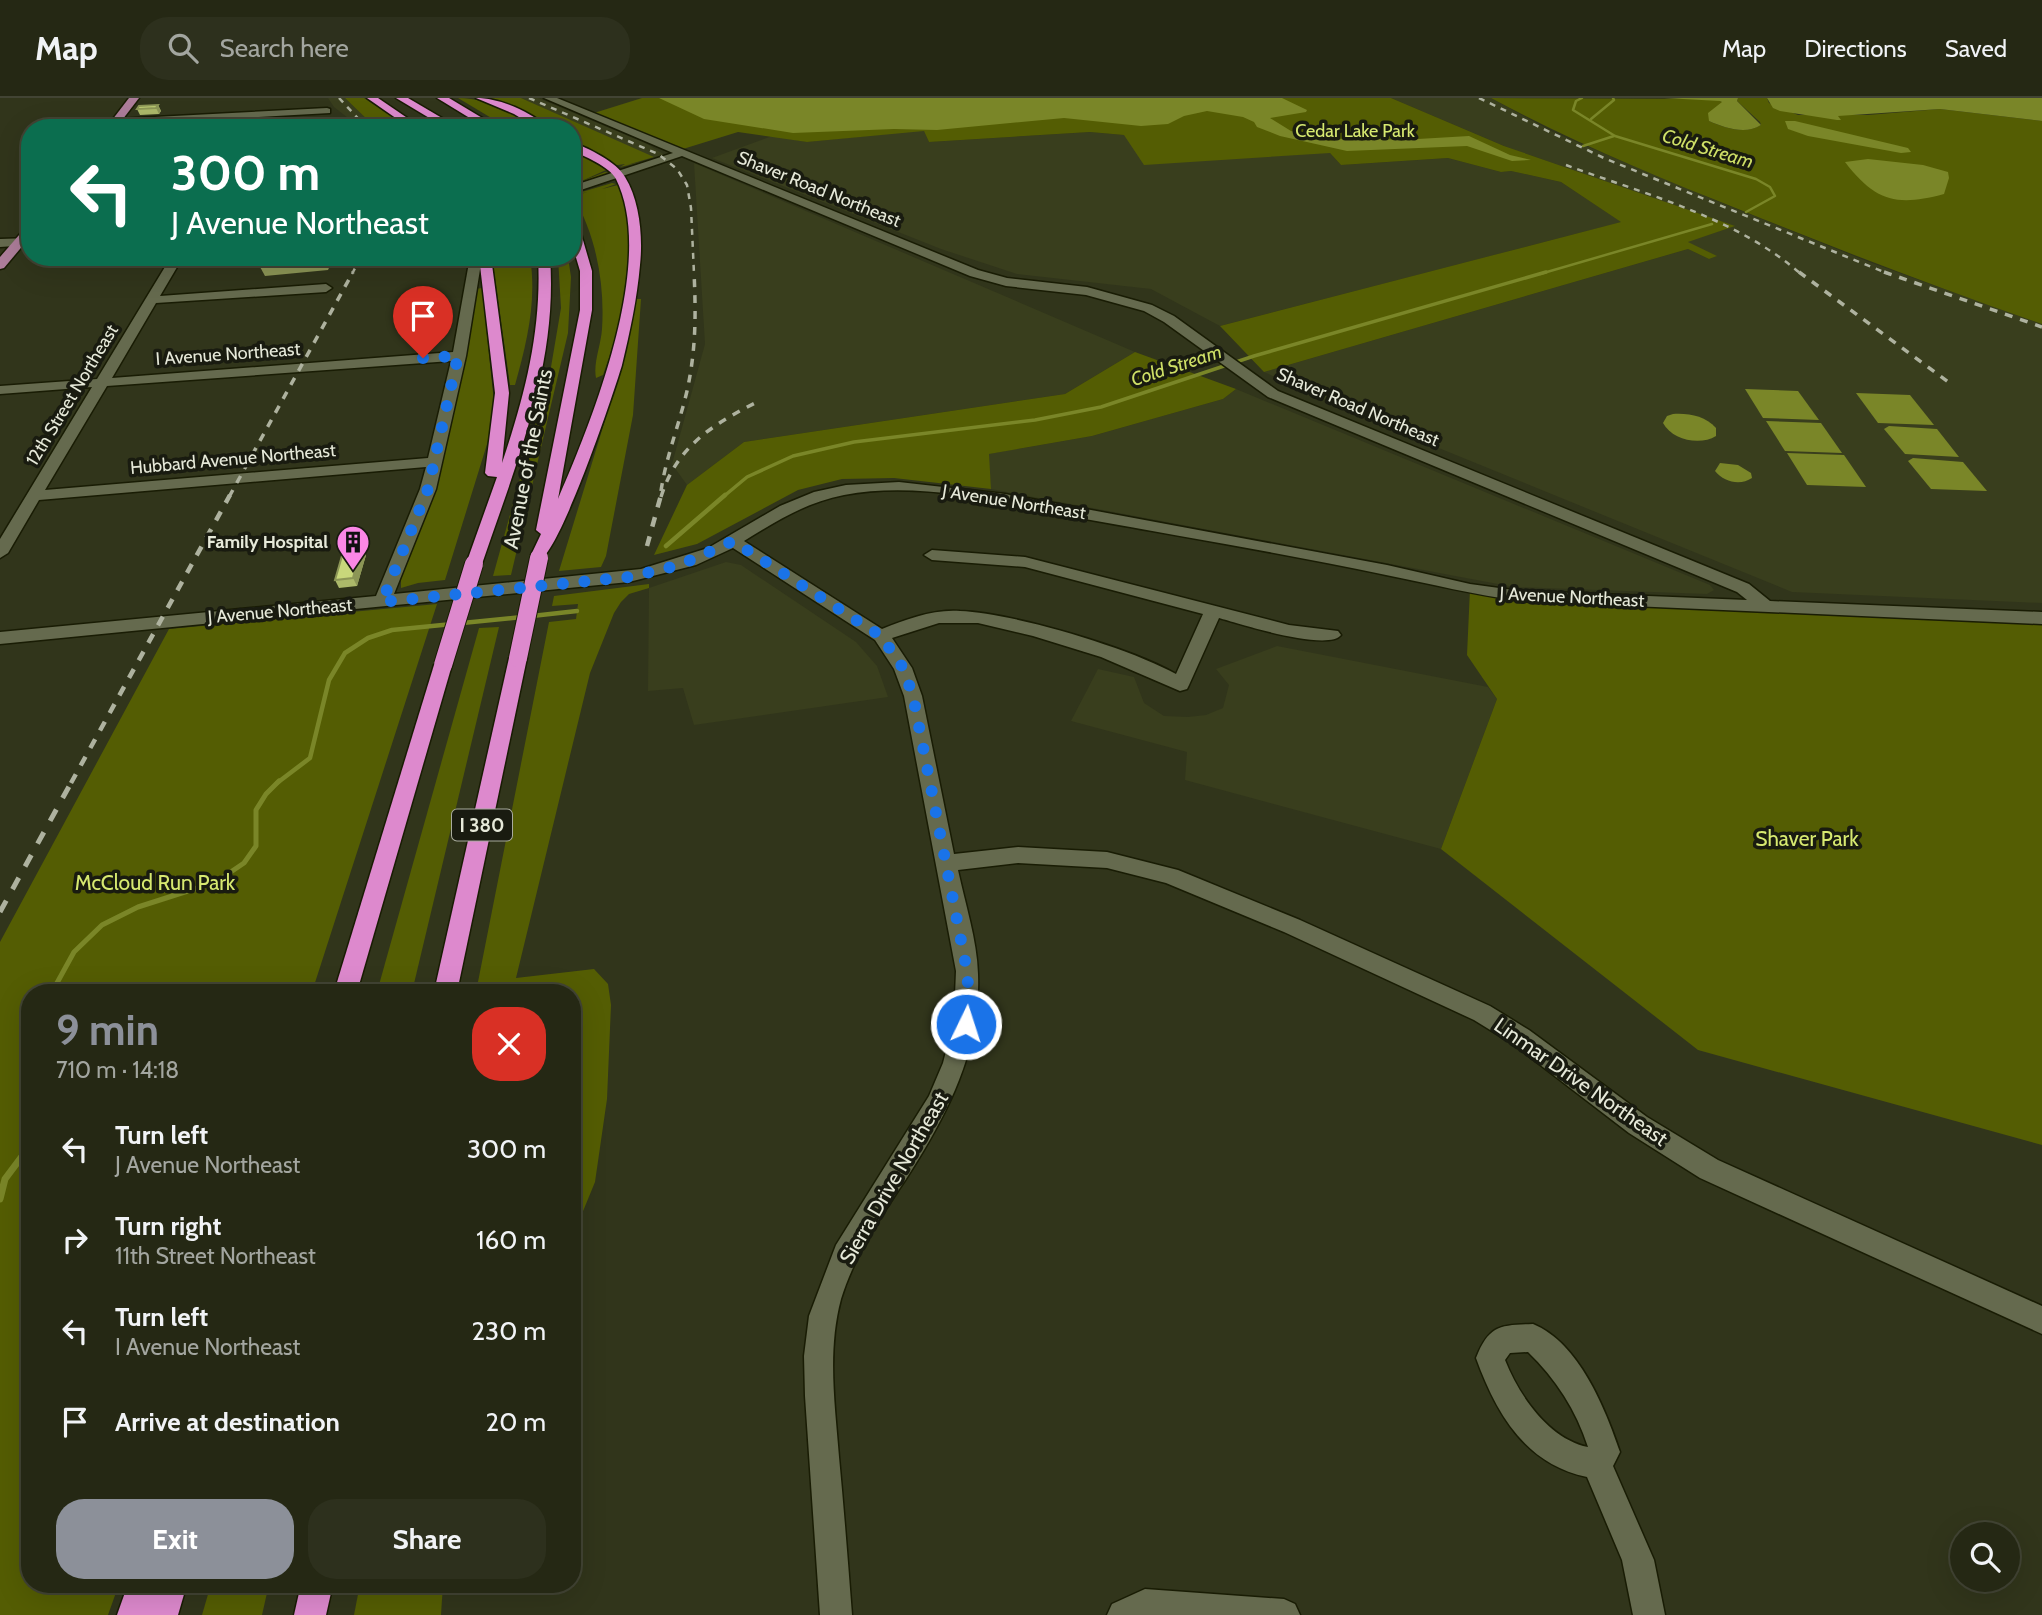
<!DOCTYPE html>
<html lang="en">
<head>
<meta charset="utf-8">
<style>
  :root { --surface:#252814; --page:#2d301d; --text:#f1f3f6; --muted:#a3a6a0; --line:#424434; --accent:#8c9099 }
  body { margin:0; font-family:Cabin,sans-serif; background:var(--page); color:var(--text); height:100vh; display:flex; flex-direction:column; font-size:26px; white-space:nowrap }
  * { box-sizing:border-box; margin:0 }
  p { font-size:23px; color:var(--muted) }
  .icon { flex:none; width:38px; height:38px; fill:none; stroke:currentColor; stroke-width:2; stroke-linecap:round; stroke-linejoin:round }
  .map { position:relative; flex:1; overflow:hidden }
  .sheet { position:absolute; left:21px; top:886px; width:560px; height:609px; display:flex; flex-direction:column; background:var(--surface); border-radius:28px; box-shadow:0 7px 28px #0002,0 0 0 2px var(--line) }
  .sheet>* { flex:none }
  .hud { position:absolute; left:21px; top:21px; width:560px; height:147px; border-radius:28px; box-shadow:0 7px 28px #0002,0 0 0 2px var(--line); background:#0b6e4f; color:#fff; overflow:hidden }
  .buttons { position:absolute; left:1950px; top:1424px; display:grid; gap:14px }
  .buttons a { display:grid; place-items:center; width:70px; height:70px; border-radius:50%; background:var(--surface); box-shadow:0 7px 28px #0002,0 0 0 2px var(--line); font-size:35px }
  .pin { position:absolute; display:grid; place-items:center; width:60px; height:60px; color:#fff; margin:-72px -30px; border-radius:50% 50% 50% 0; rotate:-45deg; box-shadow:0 0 7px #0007 }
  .pin .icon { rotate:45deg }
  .me { position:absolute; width:77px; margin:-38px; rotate:4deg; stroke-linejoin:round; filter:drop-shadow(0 0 5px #0008) }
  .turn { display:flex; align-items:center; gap:24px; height:147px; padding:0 35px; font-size:32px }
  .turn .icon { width:91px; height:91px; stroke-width:2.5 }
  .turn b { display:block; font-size:49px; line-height:60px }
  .round { display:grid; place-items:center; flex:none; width:74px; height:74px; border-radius:28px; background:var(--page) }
  .overview { display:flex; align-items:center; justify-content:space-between; height:119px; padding:0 35px }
  h1 { font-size:42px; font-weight:700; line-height:52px; color:var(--accent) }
  .action { display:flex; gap:14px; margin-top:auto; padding:14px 35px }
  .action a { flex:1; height:80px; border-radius:28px; background:var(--accent); color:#fff; font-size:28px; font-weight:700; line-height:80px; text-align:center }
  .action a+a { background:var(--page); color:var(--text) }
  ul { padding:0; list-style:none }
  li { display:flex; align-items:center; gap:21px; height:91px; padding:0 35px }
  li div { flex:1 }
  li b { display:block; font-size:26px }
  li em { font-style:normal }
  header { display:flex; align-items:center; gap:42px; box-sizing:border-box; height:98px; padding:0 35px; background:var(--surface); border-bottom:2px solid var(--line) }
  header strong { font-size:33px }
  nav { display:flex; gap:38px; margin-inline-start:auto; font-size:24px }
  .search { width:490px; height:63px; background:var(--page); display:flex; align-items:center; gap:18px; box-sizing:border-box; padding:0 24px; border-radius:28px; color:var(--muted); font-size:26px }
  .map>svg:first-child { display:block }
</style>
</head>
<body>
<header>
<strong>Map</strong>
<div class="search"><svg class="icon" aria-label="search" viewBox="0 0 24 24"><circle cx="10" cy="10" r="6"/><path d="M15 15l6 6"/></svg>Search here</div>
<nav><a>Map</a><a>Directions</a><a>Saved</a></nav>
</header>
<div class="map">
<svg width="2042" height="1517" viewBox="0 0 2042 1517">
  <rect width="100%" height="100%" fill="#31351b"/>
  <g fill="#393e1d">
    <polygon points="328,0 345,0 376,30 361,30 334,9"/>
    <polygon points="521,0 538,0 645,45 665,57 656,61"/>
    <polygon points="1391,0 1491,0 1553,34 1717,103 1869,164 2042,226 2042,505 1792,494 1392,331 1264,274 1688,151 1709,161 1716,158 1687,144 1734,128 1504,48"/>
    <polygon points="924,32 929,44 1090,34 1330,55 1341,67 1448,60 1501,74 1511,73 1561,84 1622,124 1220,228 1151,191 1017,176 941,151 712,60 772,38 807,44"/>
    <polygon points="694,65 1135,254 1065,296 744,344 687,387 672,366 705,246"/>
    <polygon points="1236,291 1710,487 1714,492 1707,496 1514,489 991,391 988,356 1092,338 1223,301"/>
    <polygon points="726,464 741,467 856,544 877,568 888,599 694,627 683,590 648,593 649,490"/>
    <polygon points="1277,548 1488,589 1497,601 1441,751 1185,682 1187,654 1071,623 1098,571 1134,579 1144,605 1164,618 1188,619 1206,617 1223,610 1229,587 1216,571"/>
  </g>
  <g fill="#545d03">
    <polygon points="345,0 364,0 409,30 376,30"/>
    <path d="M458,0C486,0 514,15 538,30H508Z"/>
    <polygon points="489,0 521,0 654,59 627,67 656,61 620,69 625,66 611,68 572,42 572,30 552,30"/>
    <polygon points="642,0 1391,0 1504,48 1735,128 1688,144 1717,158 1709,161 1688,151 1264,274 1220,228 1621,124 1561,84 1511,73 1501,74 1448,60 1341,67 1330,55 1144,67 1124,37 1090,34 929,44 924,33 807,44 738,34 683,51 594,15"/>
    <path d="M1491,0L1715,1L1723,4L1709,23C1725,30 1745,37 1761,27L1760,24L1737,3L1738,0H1767L1769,5L1798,17H1868L1940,11L2042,23V226C1941,191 1842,153 1743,113C1657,79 1572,44 1491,0Z"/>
    <polygon points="572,51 606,72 575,86 605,74 609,75 572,88"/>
    <path d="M612,85L616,86L602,91L618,87C622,97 627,107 628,118C636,163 619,234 603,277L596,280C593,265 601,247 602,231C605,186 596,137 573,98L588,94L572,97Z"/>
    <path d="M492,159H530C537,203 527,244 515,287H510Z"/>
    <polygon points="558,159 568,159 571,179 568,235 511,477 493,478 551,269 561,210"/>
    <polygon points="482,190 494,304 492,330 445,482 418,485 401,490 401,480 431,406 441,372 475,191"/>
    <polygon points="636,201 641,201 633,317 606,458 601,469 559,473 610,306"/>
    <polygon points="1135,254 1236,291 1223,301 1092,338 989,356 991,391 894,380 842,381 798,392 697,446 654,457 687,387 744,344 1065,296"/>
    <polygon points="649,486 649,490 629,496 621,504 614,515 590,575 516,880 594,871 608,886 611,907 607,1001 595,1084 572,1140 572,894 476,894 549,524 576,521 578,506 552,508 554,498"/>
    <polygon points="1470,491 2042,520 2042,1047 1698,952 1441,751 1497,601 1467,557"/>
    <polygon points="437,506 312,894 30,894 30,1486 119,1486 108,1517 0,1517 0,844 169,531"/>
    <polygon points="499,529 412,894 377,894 479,530"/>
    <polygon points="211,1486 269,1486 262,1517 202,1517"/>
    <polygon points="360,1486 443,1486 441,1517 354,1517"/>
  </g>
  <g fill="#7a8628">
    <polygon points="659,0 1282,0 1307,12 1306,14 1270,20 1291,33 1329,43 1353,39 1401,42 1469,38 1510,57 1531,62 1512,63 1467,48 1347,53 1280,38 1257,29 1254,24 1243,19 1207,13 1184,18 1168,26 1141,28 1064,20 937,32 894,31 793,35 704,21"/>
    <path d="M1664,0H1738L1737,3L1761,27C1746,37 1725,30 1709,23L1708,15L1722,4L1720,3Z"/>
    <polygon points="1767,0 2042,0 2042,23 1940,11 1838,18 1841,22 1837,22 1780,13 1773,10"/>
    <polygon points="1785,23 1795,23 1908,50 1911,54 1901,55 1808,38 1788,31"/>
    <path d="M1868,61L1923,67L1948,74L1949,80L1944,96C1896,109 1875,103 1845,64Z"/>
    <polygon points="1745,291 1798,293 1819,322 1763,320"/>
    <polygon points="1856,295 1910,297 1934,327 1878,325"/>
    <path d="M1673,316C1689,315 1705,318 1716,330V338C1700,348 1672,342 1663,325L1667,318Z"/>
    <polygon points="1766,323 1821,325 1842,355 1785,353"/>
    <polygon points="1889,328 1937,331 1959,359 1905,356 1884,331"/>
    <polygon points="1787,355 1844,357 1866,389 1807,387"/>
    <polygon points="1913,360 1963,364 1987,393 1931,391 1908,363"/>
    <path d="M1720,365L1738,367L1751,375L1752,380C1740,388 1724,384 1715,373Z"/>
  </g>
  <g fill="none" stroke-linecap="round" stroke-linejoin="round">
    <g stroke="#7a8628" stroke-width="2.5">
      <polyline points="1582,0 1576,3 1573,12 1615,38 1756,81 1770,89 1775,98 1746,114"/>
      <polyline points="1591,21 1614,2 1613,0"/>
      <polyline points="1583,48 1614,38"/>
      <polyline points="1540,176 1712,126"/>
    </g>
    <polyline stroke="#7a8628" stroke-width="3.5" points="723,399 747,379 793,358 854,344 1035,322 1101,309 1254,258 1546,174"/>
    <g stroke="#7a8628" stroke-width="4.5">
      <polyline points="666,448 725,397"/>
      <polyline points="532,518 577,513"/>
      <polyline points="277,685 310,660 329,582 345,555 368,540 392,532 522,519"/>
    </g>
    <g stroke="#7a8628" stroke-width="5">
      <polyline points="52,894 74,854 102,827 138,809 216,784 244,765 256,748 256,712 266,696 279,683"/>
      <polyline points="27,1050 30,1047"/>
    </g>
    <polyline stroke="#7a8628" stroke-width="7" points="0,1101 5,1081 29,1049"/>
    <defs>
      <g id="minor">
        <path d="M544,0H557L978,172L1007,180L1087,189L1152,207L1174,218L1278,293L1749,486L1770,503L2042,514V526L1521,503C1475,497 1431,486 1386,477C1286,456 1185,439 1085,421C1008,406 923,382 844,397C807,404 776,423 744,443L882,531C907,521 934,511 960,513C1013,515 1130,550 1176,576L1203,516L1025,469L932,462L924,457L932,452L1025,459L1289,527L1338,533L1341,537C1328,554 1240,526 1219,520L1189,587L1187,591L1180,593L1101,559L1033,538L978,525H939L892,540L912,570L922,598L954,756L1018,749L1107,754L1178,772L1300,822L1490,908L1529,932L1647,1019L1718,1062L2042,1208V1236L1700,1080L1629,1035L1513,946L1474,922L1284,834L1166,785L1107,770L1018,765L958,772C965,805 977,842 978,876C981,953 947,1017 906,1081C881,1118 854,1158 841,1201C827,1253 835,1307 839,1359C844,1412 848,1464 852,1517H820L805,1298L804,1258L809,1218L836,1147L929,998L943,965L954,922L956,873L904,598L894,571L875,542L733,450L696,467L629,484L0,546V534L376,498L420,391L426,369L39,402L8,455L0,460V441L92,289L0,296V288L97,281L171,159H183L160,198L326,186L332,190L326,194L156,205L112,280L453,254L470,159H482L466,258L436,391L394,496L641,471L708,450L780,408L814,394L846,387L899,384L1005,396L1387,467L1470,486L1521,493L1747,502L1737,494L1268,299L1164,224L1144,213L1086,197L1006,188L970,178L682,58L572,95V88L673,55ZM451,263L428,360L45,392L107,288Z"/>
        <polygon points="327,10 330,11 330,15 116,27 111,24 116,21"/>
        <polygon points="30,140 30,147 0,149 0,141"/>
        <path d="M1533,1226C1579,1245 1605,1310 1620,1354L1613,1368L1654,1462L1665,1517H1633L1622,1462L1587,1379C1525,1366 1496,1315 1476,1260C1489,1227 1500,1227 1533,1226ZM1528,1254C1556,1281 1576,1312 1588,1349C1549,1341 1519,1298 1505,1262L1510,1255Z"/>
        <polygon points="1145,1491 1284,1501 1295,1506 1300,1517 1107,1517 1112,1506"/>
      </g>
      <g id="major">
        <polygon points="129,0 139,0 116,30 106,30"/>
        <polygon points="30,128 30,139 4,170 0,171 0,159 26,129"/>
      </g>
      <g id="highway">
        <polygon points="367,0 378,0 422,30 410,30"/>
        <polygon points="396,0 408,0 459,30 446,30"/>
        <polygon points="437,0 449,0 499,30 486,30"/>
        <path d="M476,0C501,0 530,14 549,30H537L514,16Z"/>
        <path d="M572,44C588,50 617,64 625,79C640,103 643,140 640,167C637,201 630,234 622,267C614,295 559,457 539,462L531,457L541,436L536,432L580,212V173L572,146V122L578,125L592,173V212L558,401C592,323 657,163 616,81C609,68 585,59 572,52Z"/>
        <path d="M479,159H491L509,295L502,365C525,297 542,231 538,159H550C558,267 516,366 482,466L474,471L466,466L497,379L488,378L485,375L495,295Z"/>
        <polygon points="518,554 527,560 457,894 434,894 509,560"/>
        <polygon points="443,561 452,567 357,894 334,894 434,567"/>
        <polygon points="128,1486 187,1486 178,1517 117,1517"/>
        <polygon points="301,1486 333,1486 326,1517 294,1517"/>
      </g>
    </defs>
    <use href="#minor" stroke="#191c04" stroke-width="3"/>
    <use href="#major" stroke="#191c04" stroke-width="3"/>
    <use href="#highway" stroke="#191c04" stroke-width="3"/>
    <use href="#minor" fill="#656a4e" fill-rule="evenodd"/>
    <use href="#major" fill="#ad7d9a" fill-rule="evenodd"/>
    <use href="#highway" fill="#dd89cd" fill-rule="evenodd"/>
    <g stroke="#aeb29f" stroke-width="2.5" stroke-dasharray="6 6" stroke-linecap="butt">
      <polyline points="339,0 367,30"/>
      <polyline points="529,0 658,56 677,71 687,87 691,110 694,176"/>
      <polyline points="1479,0 1606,61 1889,176"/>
      <path d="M1566,67C1647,97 1735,119 1801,176"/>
      <polyline points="352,176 361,159"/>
    </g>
    <g stroke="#aeb29f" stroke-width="3.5" stroke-dasharray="8 8" stroke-linecap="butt">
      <polyline points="1799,174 1951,286"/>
      <polyline points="1884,174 2042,229"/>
      <path d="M661,393C666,359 679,327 687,293C696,252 696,216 694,174"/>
      <polyline points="229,399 353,174"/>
      <path d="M661,399C677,347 715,325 761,302"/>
    </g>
    <g stroke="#aeb29f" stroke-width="4.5" stroke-dasharray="10 10" stroke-linecap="butt">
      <polyline points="647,448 661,397"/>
      <polyline points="71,685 230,397"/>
    </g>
    <polyline stroke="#aeb29f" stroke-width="5" stroke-dasharray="13 13" stroke-linecap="butt" points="0,814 72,683"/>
    <defs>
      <g id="highway-bridge">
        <polyline points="518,560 539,460"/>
        <polyline points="443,567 474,466"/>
      </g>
    </defs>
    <use href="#highway-bridge" stroke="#191c04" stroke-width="20" stroke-linecap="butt"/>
    <use href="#highway-bridge" stroke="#dd89cd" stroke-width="18"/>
  </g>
  <g fill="#acb96a">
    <polygon points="158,7 161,13 159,16 140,17 137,11"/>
    <polygon points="147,21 151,28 149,30 127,30 125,26"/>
    <polygon points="366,457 357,488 339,490 335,482"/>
  </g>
  <g fill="#8c9656">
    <polygon points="158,7 161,13 159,16 156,10"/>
    <polygon points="147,21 151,28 149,30 147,30 145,24"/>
    <polygon points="324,159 334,159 328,172 265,178 259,167"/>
    <polygon points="361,449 366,457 357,488 353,480"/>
  </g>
  <g fill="#c8d77b" stroke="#8c9656" stroke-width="2">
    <polygon points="158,7 156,10 137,11 139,8"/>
    <polygon points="147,21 145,24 125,26 128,22"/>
    <polygon points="263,159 324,159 323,161 259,167"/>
    <polygon points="361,449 353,480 335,482 344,451"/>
  </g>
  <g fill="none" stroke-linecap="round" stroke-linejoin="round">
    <polyline stroke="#1a73e8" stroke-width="12" stroke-dasharray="0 21.6" points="423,260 458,258 428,391 382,504 629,479 680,467 733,443 881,538 903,570 913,598 967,873 969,901 966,926"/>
  </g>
  <defs>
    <symbol id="building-pin" viewBox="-11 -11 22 30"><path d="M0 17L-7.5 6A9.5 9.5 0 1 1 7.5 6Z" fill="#fb87e6" stroke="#191b10"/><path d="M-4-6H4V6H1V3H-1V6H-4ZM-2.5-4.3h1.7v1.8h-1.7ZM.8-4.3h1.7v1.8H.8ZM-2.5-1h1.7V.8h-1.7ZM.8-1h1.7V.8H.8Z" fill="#111"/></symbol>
  </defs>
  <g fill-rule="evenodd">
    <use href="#building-pin" x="334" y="425" width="38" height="52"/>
  </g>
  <g text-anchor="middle" stroke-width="7" stroke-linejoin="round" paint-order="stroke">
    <g font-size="18" fill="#d7e970" stroke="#191b10">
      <text x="1355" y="39">Cedar Lake Park</text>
    </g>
    <g font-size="18" fill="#e6e9d9" stroke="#191b10">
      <text transform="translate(819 91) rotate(22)" y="6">Shaver Road Northeast</text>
      <text transform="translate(228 256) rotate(-4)" y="6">I Avenue Northeast</text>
      <text transform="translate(72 297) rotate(-59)" y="6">12th Street Northeast</text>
      <text transform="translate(1358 309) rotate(23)" y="6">Shaver Road Northeast</text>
      <text transform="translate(233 361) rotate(-5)" y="6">Hubbard Avenue Northeast</text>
      <text transform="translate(1014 404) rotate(9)" y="6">J Avenue Northeast</text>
      <text transform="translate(1572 499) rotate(3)" y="6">J Avenue Northeast</text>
      <text transform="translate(280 513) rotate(-5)" y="6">J Avenue Northeast</text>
    </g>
    <g font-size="18" font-weight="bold" fill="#e6e9d9" stroke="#191b10" text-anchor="end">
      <text x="328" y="450">Family Hospital</text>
    </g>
    <g font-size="19" font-style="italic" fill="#cfe067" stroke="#191b10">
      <text transform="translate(1708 50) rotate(17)" y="7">Cold Stream</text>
      <text transform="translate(1176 267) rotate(-18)" y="7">Cold Stream</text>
    </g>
    <rect fill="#191b10" stroke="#a8ab9d" stroke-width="2" x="452" y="711.5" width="60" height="31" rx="5"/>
    <g font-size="19" font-weight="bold" fill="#e6e9d9">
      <text x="482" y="734">I 380</text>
    </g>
    <g font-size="21" fill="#e6e9d9" stroke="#191b10">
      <text transform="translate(528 361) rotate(-79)" y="7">Avenue of the Saints</text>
      <text transform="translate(1581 984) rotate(35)" y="7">Linmar Drive Northeast</text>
      <text transform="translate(894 1080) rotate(-60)" y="7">Sierra Drive Northeast</text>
    </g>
    <g font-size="21" fill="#d7e970" stroke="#191b10">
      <text x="1807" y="748">Shaver Park</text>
      <text x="155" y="792">McCloud Run Park</text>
    </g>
  </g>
</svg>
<div class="buttons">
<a><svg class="icon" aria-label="search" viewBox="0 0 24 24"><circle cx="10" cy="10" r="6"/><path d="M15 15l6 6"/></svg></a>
</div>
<div class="pin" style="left:423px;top:260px;background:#d93025"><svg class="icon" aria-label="arrive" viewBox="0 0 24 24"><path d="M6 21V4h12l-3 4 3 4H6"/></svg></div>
<svg class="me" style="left:966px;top:926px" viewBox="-20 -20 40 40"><circle r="17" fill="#1a73e8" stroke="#fff" stroke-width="3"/><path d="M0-11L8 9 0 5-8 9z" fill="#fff"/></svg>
<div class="hud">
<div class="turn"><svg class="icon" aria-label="left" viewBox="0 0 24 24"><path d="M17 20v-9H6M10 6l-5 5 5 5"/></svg><div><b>300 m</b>J Avenue Northeast</div></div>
</div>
<section class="sheet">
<div class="overview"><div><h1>9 min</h1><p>710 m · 14:18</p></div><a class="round" style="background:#d93025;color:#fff"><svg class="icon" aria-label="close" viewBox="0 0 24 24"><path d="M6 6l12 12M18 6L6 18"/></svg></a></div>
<ul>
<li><svg class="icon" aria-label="left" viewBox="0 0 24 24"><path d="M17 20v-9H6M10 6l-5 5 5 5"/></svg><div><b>Turn left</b><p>J Avenue Northeast</p></div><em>300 m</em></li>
<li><svg class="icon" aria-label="right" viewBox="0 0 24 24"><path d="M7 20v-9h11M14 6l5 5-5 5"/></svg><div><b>Turn right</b><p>11th Street Northeast</p></div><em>160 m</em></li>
<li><svg class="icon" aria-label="left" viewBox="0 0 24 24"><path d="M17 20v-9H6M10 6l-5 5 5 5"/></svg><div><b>Turn left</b><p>I Avenue Northeast</p></div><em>230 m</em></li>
<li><svg class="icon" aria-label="arrive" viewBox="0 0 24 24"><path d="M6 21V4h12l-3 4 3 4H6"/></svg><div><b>Arrive at destination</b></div><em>20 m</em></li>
</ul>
<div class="action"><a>Exit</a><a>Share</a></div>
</section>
</div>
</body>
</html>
